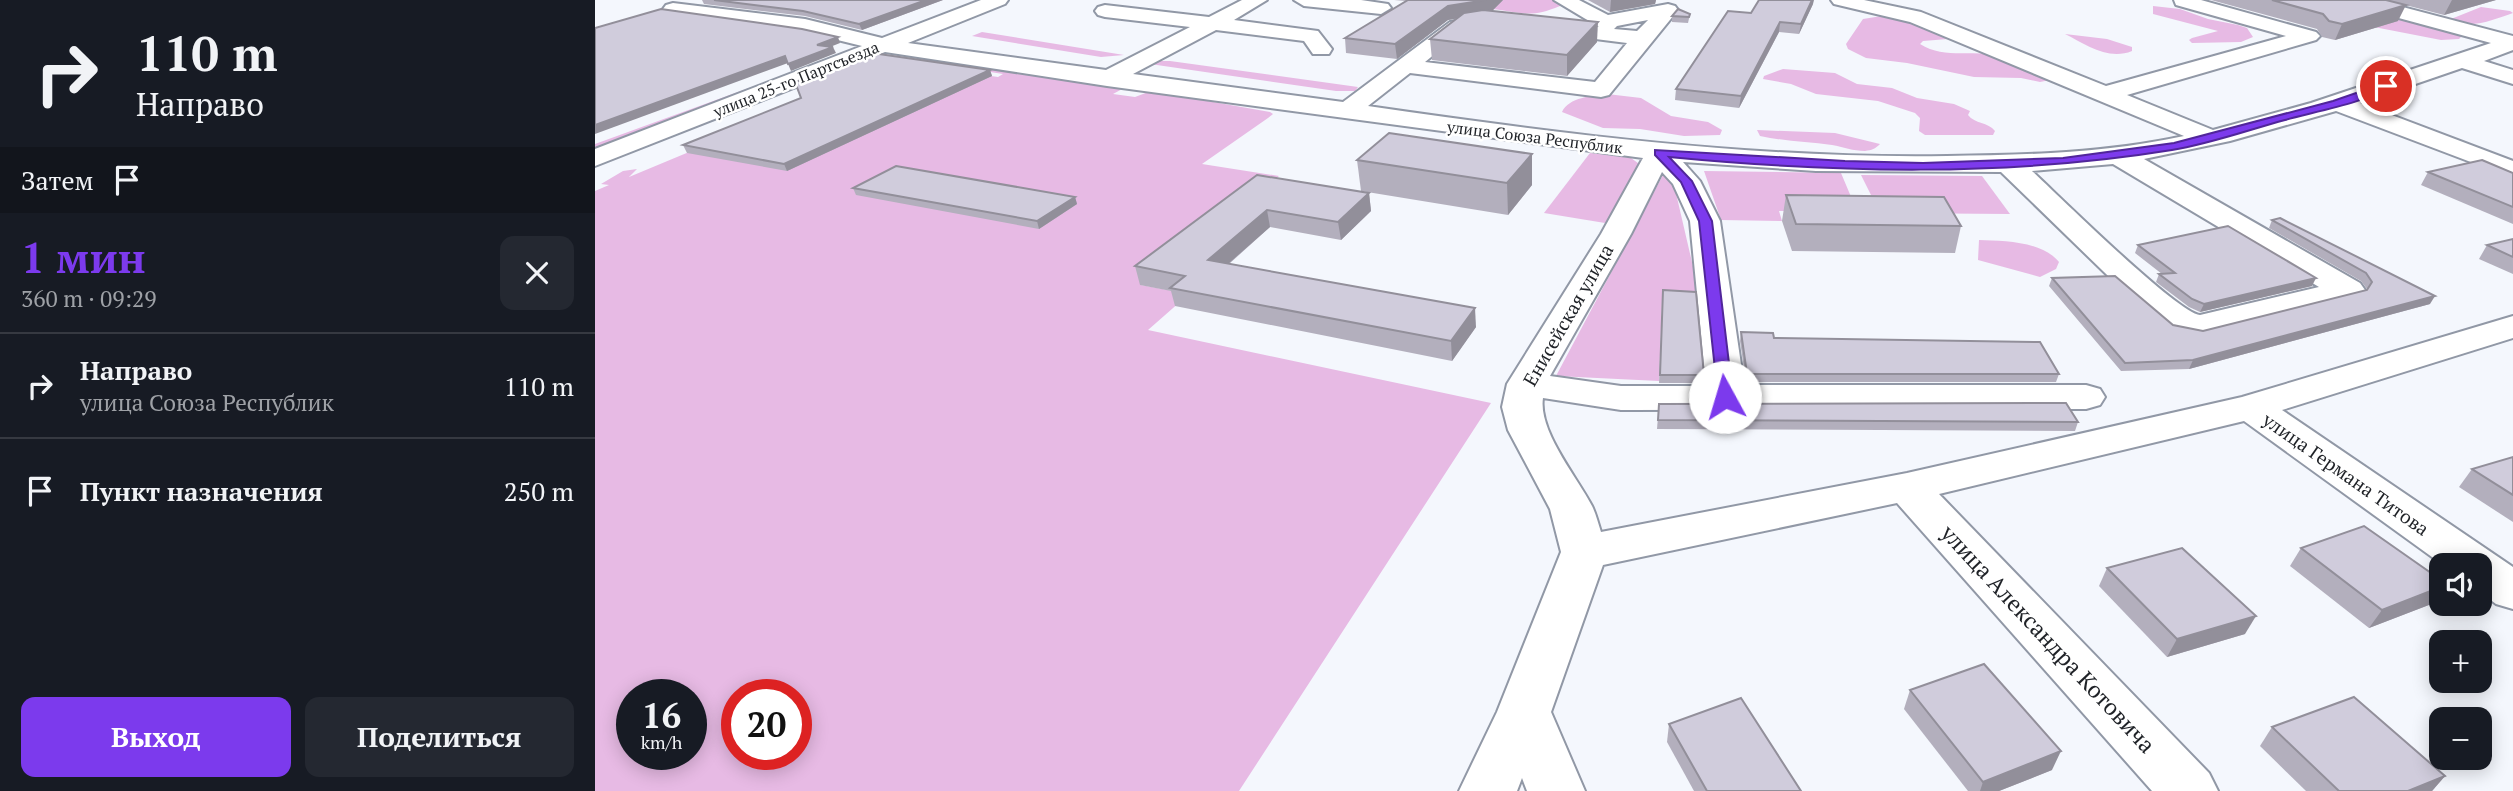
<!DOCTYPE html>
<html lang="ru">
<head>
<meta charset="utf-8">
<style>
  :root { --surface:#171b24; --page:#242831; --text:#f1f3f6; --muted:#9ea1a6; --line:#363941; --accent:#7c3aed }
  body { margin:0; font-family:"PT Serif",serif; background:var(--page); color:var(--text); height:100vh; display:flex; flex-direction:column; font-size:26px; white-space:nowrap }
  * { box-sizing:border-box; margin:0 }
  p { font-size:23px; color:var(--muted) }
  .icon { flex:none; width:38px; height:38px; fill:none; stroke:currentColor; stroke-width:2; stroke-linecap:round; stroke-linejoin:round }
  .map { position:relative; flex:1; overflow:hidden }
  .details { display:flex; flex-direction:column; background:var(--surface); width:595px }
  .details>* { flex:none }
  .banner { background:#171b24; color:var(--text); overflow:hidden }
  .fabs { position:absolute; left:1834px; top:553px; display:grid; gap:14px }
  .fabs a { display:grid; place-items:center; width:63px; height:63px; border-radius:14px; background:var(--surface); box-shadow:0 4px 18px #0003; font-size:35px }
  .speed { position:absolute; left:21px; top:679px; display:flex; gap:14px; font-size:35px; font-weight:700; text-align:center }
  .speed>* { display:grid; place-content:center; width:91px; height:91px; border-radius:50%; background:var(--surface); box-shadow:0 4px 18px #0003; line-height:1 }
  .speed small { font-size:18px; font-weight:400 }
  .speed .limit { border:10px solid #d22; background:#fff; color:#111 }
  .pin { position:absolute; display:grid; place-items:center; width:60px; height:60px; color:#fff; margin:-30px; border:4px solid #fff; border-radius:50%; box-shadow:0 2px 7px #0007 }
  .me { position:absolute; width:77px; margin:-38px; rotate:354deg; stroke-linejoin:round; filter:drop-shadow(0 0 5px #0008) }
  .turn { display:flex; align-items:center; gap:24px; height:147px; padding:0 21px; font-size:32px }
  .turn .icon { width:91px; height:91px; stroke-width:2.5 }
  .turn b { display:block; font-size:49px; line-height:60px }
  .then { display:flex; align-items:center; height:66px; padding:0 21px; background:#0003; gap:14px; font-size:26px }
  .round { display:grid; place-items:center; flex:none; width:74px; height:74px; border-radius:14px; background:var(--page) }
  .summary { display:flex; align-items:center; justify-content:space-between; height:119px; padding:0 21px }
  h1 { font-size:42px; font-weight:600; line-height:52px; color:var(--accent) }
  .button { display:flex; gap:14px; margin-top:auto; padding:14px 21px }
  .button a { flex:1; height:80px; border-radius:14px; background:var(--accent); color:#fff; font-size:28px; font-weight:600; line-height:80px; text-align:center }
  .button a+a { background:var(--page); color:var(--text) }
  ul { padding:0; list-style:none }
  li { display:flex; align-items:center; gap:21px; height:105px; padding:0 21px; border-top:2px solid var(--line) }
  li div { flex:1 }
  li b { display:block; font-size:26px }
  li em { font-style:normal }
  main { display:flex; flex:1; min-height:0 }
  .map>svg:first-child { display:block }
</style>
</head>
<body>
<main>
<section class="details">
<div class="banner">
<div class="turn"><svg class="icon" aria-label="right" viewBox="0 0 24 24"><path d="M7 20v-9h11M14 6l5 5-5 5"/></svg><div><b>110 m</b>Направо</div></div>
<div class="then">Затем<svg class="icon" aria-label="arrive" viewBox="0 0 24 24"><path d="M6 21V4h12l-3 4 3 4H6"/></svg></div>
</div>
<div class="summary"><div><h1>1 мин</h1><p>360 m · 09:29</p></div><a class="round"><svg class="icon" aria-label="close" viewBox="0 0 24 24"><path d="M6 6l12 12M18 6L6 18"/></svg></a></div>
<ul>
<li><svg class="icon" aria-label="right" viewBox="0 0 24 24"><path d="M7 20v-9h11M14 6l5 5-5 5"/></svg><div><b>Направо</b><p>улица Союза Республик</p></div><em>110 m</em></li>
<li><svg class="icon" aria-label="arrive" viewBox="0 0 24 24"><path d="M6 21V4h12l-3 4 3 4H6"/></svg><div><b>Пункт назначения</b></div><em>250 m</em></li>
</ul>
<div class="button"><a>Выход</a><a>Поделиться</a></div>
</section>
<div class="map">
<svg width="1918" height="791" viewBox="0 0 1918 791">
  <rect width="100%" height="100%" fill="#f4f7fd"/>
  <g fill="#e7bae4" fill-rule="evenodd">
    <path d="M890,0H963L967,3L965,6C934,19 927,12 896,9Z"/>
    <polygon points="1558,6 1585,9 1613,19 1643,25 1652,28 1658,37 1646,42 1597,43 1594,40 1597,38 1623,31 1558,14"/>
    <path d="M1886,7L1915,11L1918,13C1900,19 1874,31 1856,19Z"/>
    <path d="M1293,15L1355,33L1353,39L1328,41L1325,44C1347,58 1371,51 1395,54C1414,56 1437,72 1455,80L1445,82L1426,78L1379,77L1312,63L1271,58L1253,49L1251,44L1268,19Z"/>
    <path d="M1789,15C1815,22 1844,24 1868,35L1864,39L1846,40L1779,27Z"/>
    <polygon points="387,32 529,55 506,57 377,36"/>
    <path d="M1470,34L1512,39L1537,47V51C1513,61 1490,44 1470,34Z"/>
    <path d="M330,58L529,88L518,94L540,97L556,91L675,112L678,114L673,118L607,164L684,176L546,285L594,294L553,330L896,403L644,791H0V191L14,185L6,184L28,171L42,169L34,177L308,63L403,77L408,74L325,61ZM37,695H96V754H37ZM142,695H201V754H142Z"/>
    <polygon points="554,61 575,61 763,87 760,91 741,91 555,64"/>
    <polygon points="214,66 213,69 0,151 0,144"/>
    <path d="M1188,69L1240,73L1262,84L1297,88L1322,98L1359,104L1375,111L1373,115C1380,124 1393,122 1400,131L1398,135H1330L1324,131L1325,118L1320,113L1283,101L1221,94L1196,84L1168,79L1169,76Z"/>
    <path d="M1012,94L1046,98L1076,116L1113,122L1127,130L1125,135L1089,136L1045,129L1008,128L967,112C974,97 997,96 1012,94Z"/>
    <path d="M1162,130L1240,133L1285,144C1280,149 1277,150 1270,151C1258,151 1248,147 1237,145C1212,142 1189,141 1165,136Z"/>
    <polygon points="995,153 1036,158 1047,166 1010,223 949,213"/>
    <polygon points="1109,171 1246,173 1262,211 1184,211 1187,221 1126,220"/>
    <polygon points="1068,175 1077,176 1106,301 1067,299 1064,381 961,376"/>
    <polygon points="1266,175 1387,176 1415,214 1285,213"/>
    <path d="M1384,240C1409,241 1447,241 1464,262L1461,269L1445,277L1383,260Z"/>
  </g>
  <g fill="none" stroke-linecap="round" stroke-linejoin="round">
    <defs>
      <g id="minor">
        <path d="M386,0H413L410,4L313,43L511,70L595,27L510,17L503,15L500,11L503,7L510,5L614,17L647,0H672L639,20L723,31L737,49L734,54H718L709,41L621,30L538,74L748,102L855,22L882,17L889,19L892,23L889,27L868,31L830,62L1000,82L1032,43L945,32L942,28L945,24L952,22L1004,27L959,0H984L1013,15L1073,4L1080,6L1083,10L1014,95L1006,97L815,73L773,106C966,134 1158,159 1352,156C1432,155 1511,153 1589,136L1315,22L1239,4L1236,0H1269L1326,12L1511,86L1691,36L1581,5L1579,0H1606L1721,32L1725,36L1721,40L1532,95L1618,130L1716,103L1896,43L1752,4L1749,0H1781L1918,36V50L1889,61L1918,70V84L1867,68L1765,103L1918,161V178L1741,111L1635,141L1549,159L1765,283L1770,290L1765,297L1605,337L1576,331L1543,305L1406,172L1221,171L1088,162L1105,181L1125,221L1149,385H1491L1505,389L1510,397L1505,405L1491,409L1026,410L948,398C943,431 982,477 997,506C1001,514 1003,523 1006,532L1312,473L1647,397L1918,316V338L1687,410L1918,567V609L1901,604L1885,592V565H1848L1649,421L1344,494L1614,773L1623,791H1557L1302,503L1008,565L956,712L990,791H932L927,778L922,791H864L902,712L966,552L955,509L913,430L907,407L912,384L1006,234L1048,158L512,86L290,52L0,166V149L267,46L210,32L78,15L71,13L68,9L71,5L78,3L210,19L287,38ZM1053,20L1042,31L1019,29L1022,26ZM1518,164L1724,287L1605,315C1582,313 1462,194 1437,171ZM1067,172L1078,184L1095,221L1111,386H1026L955,376L1036,234Z"/>
        <polygon points="699,0 766,0 793,4 796,8 786,14 709,6"/>
      </g>
    </defs>
    <use href="#minor" stroke="#9198a6" stroke-width="4"/>
    <use href="#minor" fill="#fff" fill-rule="evenodd"/>
  </g>
  <g fill="#b3afbd">
    <polygon points="107,0 348,0 267,30 210,16 109,4"/>
    <polygon points="799,0 908,0 897,11 1002,42 972,76 837,60 835,39 863,18 853,20 802,59 751,53 750,38 811,1"/>
    <polygon points="993,0 1061,0 1060,4 1015,12"/>
    <polygon points="1616,0 1791,0 1803,21 1740,40 1727,37 1722,29"/>
    <polygon points="1791,0 1901,0 1849,15"/>
    <polygon points="1218,4 1204,34 1184,32 1144,108 1080,100 1081,89 1156,13"/>
    <polygon points="1095,14 1093,23 1077,22 1077,16"/>
    <polygon points="395,70 397,76 192,171 92,153 88,145"/>
    <polygon points="937,154 937,185 913,215 766,191 762,160"/>
    <polygon points="1833,172 1918,173 1918,224 1826,185"/>
    <polygon points="662,175 774,193 776,211 746,240 675,227 634,264 881,327 857,361 580,306 576,291 545,285 540,266"/>
    <polygon points="258,188 480,197 482,204 444,229 261,195"/>
    <polygon points="1191,195 1366,226 1360,253 1197,251 1187,221"/>
    <polygon points="1677,220 1835,304 1594,369 1526,371 1454,286 1457,278 1578,325 1608,331 1772,290 1772,289 1766,281 1674,228"/>
    <polygon points="1918,239 1918,274 1884,259 1892,245"/>
    <polygon points="1543,245 1717,286 1605,312 1594,307 1561,282 1564,274 1567,274 1540,253"/>
    <polygon points="1068,290 1109,375 1108,383 1064,383"/>
    <polygon points="1146,332 1179,338 1464,374 1461,382 1151,382 1145,341"/>
    <polygon points="1064,404 1483,422 1480,431 1062,429"/>
    <polygon points="1918,457 1918,522 1864,487 1877,469"/>
    <polygon points="1706,548 1839,603 1774,628 1695,566"/>
    <polygon points="1512,568 1650,634 1572,657 1504,586"/>
    <polygon points="1315,690 1457,770 1404,791 1373,791 1309,709"/>
    <polygon points="1074,724 1206,791 1099,791 1072,742"/>
    <polygon points="1677,727 1850,776 1837,791 1711,791 1665,746"/>
  </g>
  <g fill="#928f9a">
    <polygon points="331,0 348,0 267,30 264,24"/>
    <polygon points="891,0 908,0 895,13 853,20 802,59 800,44 853,6"/>
    <polygon points="1016,0 1061,0 1060,4 1015,12"/>
    <polygon points="1217,0 1219,0 1218,4 1204,34 1206,24"/>
    <polygon points="1857,0 1901,0 1849,15"/>
    <polygon points="1811,5 1803,21 1740,40 1747,24"/>
    <polygon points="1003,22 1002,42 972,76 972,55"/>
    <polygon points="1185,22 1184,32 1144,108 1146,96"/>
    <polygon points="243,37 245,43 225,51 222,45"/>
    <polygon points="238,47 241,53 196,71 193,64"/>
    <polygon points="190,56 193,63 0,134 0,125"/>
    <polygon points="395,70 397,76 192,171 189,164"/>
    <polygon points="937,154 937,185 913,215 912,183"/>
    <polygon points="774,193 776,211 746,240 743,222"/>
    <polygon points="480,197 482,204 444,229 442,221"/>
    <polygon points="672,210 675,227 617,278 613,260"/>
    <polygon points="1721,278 1717,286 1605,312 1609,304"/>
    <polygon points="1840,296 1835,304 1594,369 1598,360"/>
    <polygon points="880,308 881,327 857,361 856,341"/>
    <polygon points="1846,587 1846,594 1839,603 1774,628 1787,610"/>
    <polygon points="1661,616 1650,634 1572,657 1582,639"/>
    <polygon points="1466,751 1457,770 1404,791 1385,791 1388,782"/>
    <polygon points="1850,776 1837,791 1813,791"/>
  </g>
  <g fill="#d0ccdc" stroke="#928f9a" stroke-width="2">
    <polygon points="119,0 331,0 264,24 208,11"/>
    <polygon points="813,0 891,0 853,6 800,44 750,38"/>
    <polygon points="1164,0 1217,0 1206,24 1185,22 1146,96 1081,89 1133,11 1156,13"/>
    <polygon points="1677,0 1791,0 1811,5 1747,24 1734,21 1728,14"/>
    <polygon points="66,9 207,29 243,37 222,45 238,47 193,64 190,56 0,125 0,28"/>
    <polygon points="1083,9 1095,14 1094,17 1077,16"/>
    <polygon points="888,10 1003,22 972,55 835,39 869,13"/>
    <polygon points="277,53 395,70 189,164 88,145 206,98 200,82"/>
    <polygon points="794,133 937,154 912,183 762,160"/>
    <polygon points="1887,160 1918,173 1918,207 1833,172"/>
    <polygon points="301,166 480,197 442,221 258,188"/>
    <polygon points="662,175 774,193 743,222 672,210 613,260 880,308 856,341 575,288 590,276 540,266"/>
    <polygon points="1191,195 1349,197 1366,226 1201,224"/>
    <polygon points="1685,218 1840,296 1598,360 1530,363 1457,278 1520,276 1578,325 1608,331 1772,290 1777,282 1771,273 1677,220"/>
    <polygon points="1633,226 1721,278 1609,304 1597,299 1564,274 1580,273 1543,245"/>
    <polygon points="1918,239 1918,257 1892,245"/>
    <polygon points="1068,290 1101,292 1109,375 1065,375"/>
    <polygon points="1146,332 1178,333 1179,338 1445,342 1464,374 1152,374"/>
    <polygon points="1471,403 1483,422 1063,420 1064,404"/>
    <polygon points="1918,457 1918,495 1877,469"/>
    <polygon points="1769,526 1846,580 1846,587 1787,610 1706,548"/>
    <polygon points="1587,548 1661,616 1582,639 1512,568"/>
    <polygon points="1389,664 1466,751 1388,782 1315,690"/>
    <polygon points="1759,697 1850,776 1813,791 1744,791 1677,727"/>
    <polygon points="1146,698 1206,791 1112,791 1074,724"/>
  </g>
  <path fill="#7c3aed" stroke="#51269a" stroke-width="2" d="M1787,84L1796,86C1774,102 1718,112 1690,120C1653,130 1615,144 1577,150C1411,177 1241,173 1074,157L1097,181L1117,221L1138,397L1130,401L1123,397L1104,221L1086,182L1060,155V150L1250,161L1328,163L1468,158L1579,143L1738,101Z"/>
  <g text-anchor="middle" stroke-width="5" stroke-linejoin="round" paint-order="stroke">
    <g font-size="16" fill="#1f2227" stroke="#fff">
      <text transform="translate(201 79) rotate(-22)" y="6">улица 25-го Партсъезда</text>
      <text transform="translate(940 137) rotate(7)" y="6">улица Союза Республик</text>
    </g>
    <g font-size="19" fill="#1f2227" stroke="#fff">
      <text transform="translate(973 315) rotate(-60)" y="7">Енисейская улица</text>
      <text transform="translate(1751 474) rotate(35)" y="7">улица Германа Титова</text>
    </g>
    <g font-size="23" fill="#1f2227" stroke="#fff">
      <text transform="translate(1453 639) rotate(47)" y="8">улица Александра Котовича</text>
    </g>
  </g>
</svg>
<div class="fabs">
<a><svg class="icon" aria-label="sound" viewBox="0 0 24 24"><path d="M4 9h4l5-4v14l-5-4H4zM17 9q2 3 0 6"/></svg></a>
<a>+</a>
<a>−</a>
</div>
<div class="speed"><div>16<small>km/h</small></div><div class="limit">20</div></div>
<div class="pin" style="left:1791px;top:86px;background:#d93025"><svg class="icon" aria-label="arrive" viewBox="0 0 24 24"><path d="M6 21V4h12l-3 4 3 4H6"/></svg></div>
<svg class="me" style="left:1130px;top:397px" viewBox="-20 -20 40 40"><circle r="19" fill="#fff"/><path d="M0-13L10 11 0 6-10 11z" fill="#7c3aed"/></svg>
</div>
</main>
</body>
</html>
